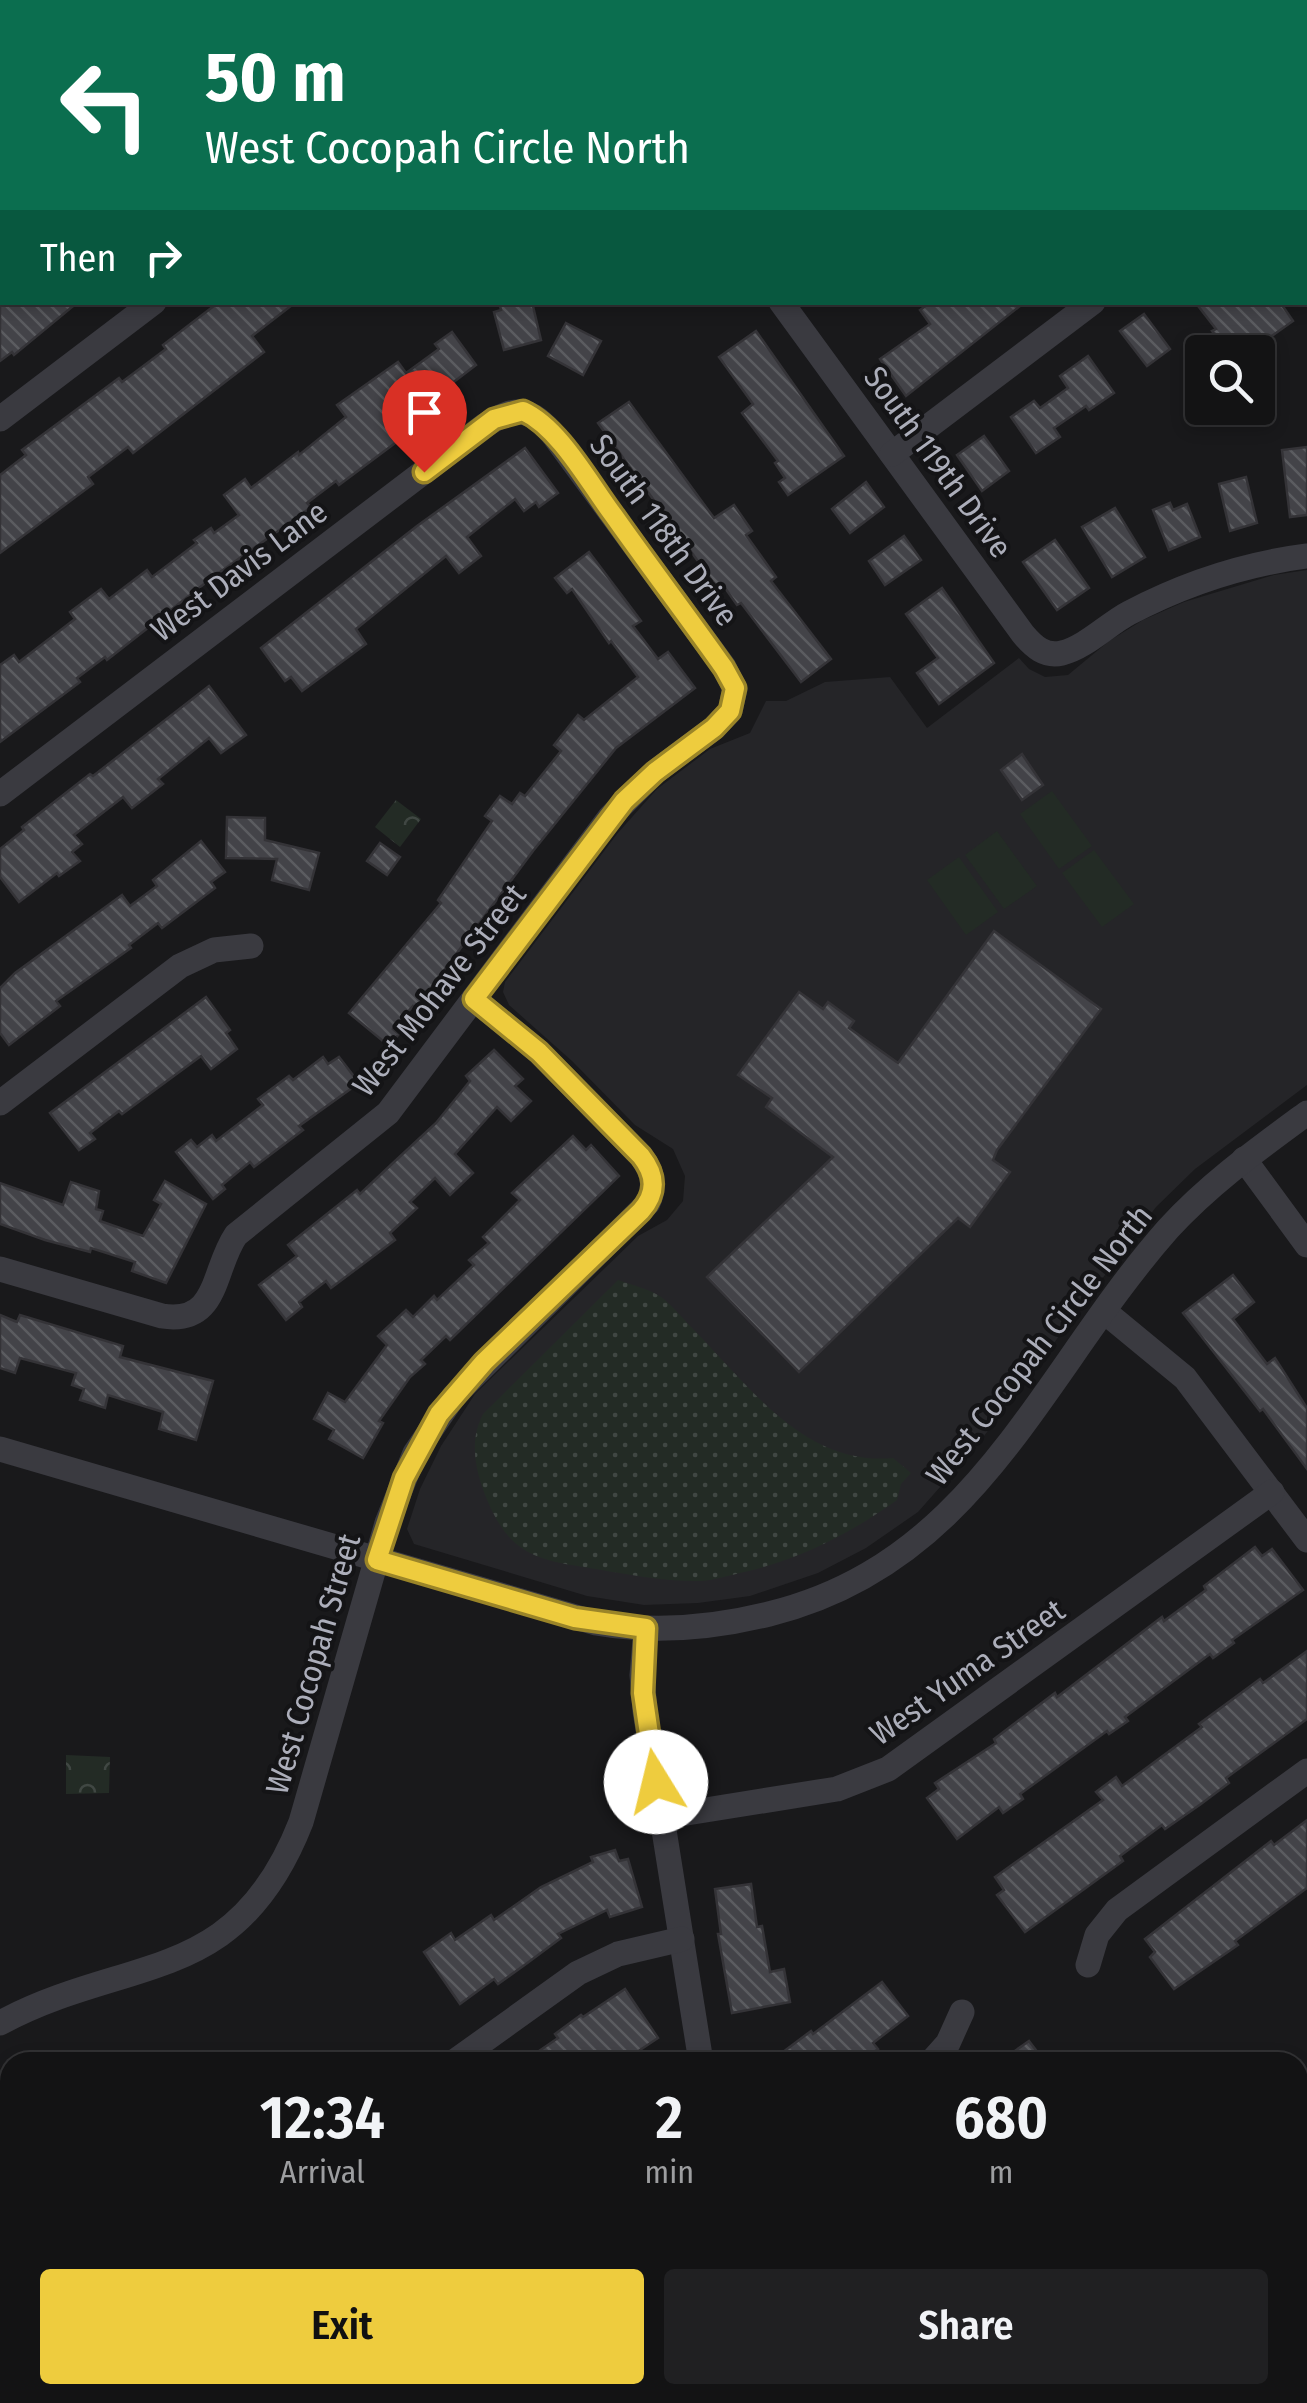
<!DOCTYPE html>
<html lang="en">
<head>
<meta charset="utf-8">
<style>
  :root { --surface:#131314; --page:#202022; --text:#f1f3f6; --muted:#9d9ea0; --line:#323234; --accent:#eecc3e }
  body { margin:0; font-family:"Fira Sans Condensed",sans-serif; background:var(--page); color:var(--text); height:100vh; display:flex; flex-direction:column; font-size:38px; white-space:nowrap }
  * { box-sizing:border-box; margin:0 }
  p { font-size:32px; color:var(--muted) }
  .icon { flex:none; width:55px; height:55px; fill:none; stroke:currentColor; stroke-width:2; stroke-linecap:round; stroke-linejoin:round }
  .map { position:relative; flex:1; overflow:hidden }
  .sheet { position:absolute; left:0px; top:2052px; width:1308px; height:352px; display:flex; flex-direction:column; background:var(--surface); border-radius:30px 30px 0 0; box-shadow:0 5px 15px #0003,0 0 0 2px var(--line) }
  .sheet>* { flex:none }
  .guide { position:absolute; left:0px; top:0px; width:1308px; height:305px; box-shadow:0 5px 15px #0003,0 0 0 2px var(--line); background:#0b6e4f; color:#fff; overflow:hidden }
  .buttons { position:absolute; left:1185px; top:335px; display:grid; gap:20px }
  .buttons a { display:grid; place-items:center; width:90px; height:90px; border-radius:10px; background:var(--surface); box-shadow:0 5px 15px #0003,0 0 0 2px var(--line); font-size:50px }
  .pin { position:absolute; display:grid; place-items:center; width:85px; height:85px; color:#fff; margin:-102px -42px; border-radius:50% 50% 50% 0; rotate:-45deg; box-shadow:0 0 10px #0007 }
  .pin .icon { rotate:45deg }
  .me { position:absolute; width:110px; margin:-55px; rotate:351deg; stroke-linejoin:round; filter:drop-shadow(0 0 8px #0008) }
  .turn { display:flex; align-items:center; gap:35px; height:210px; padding:0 40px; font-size:45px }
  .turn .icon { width:130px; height:130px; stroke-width:2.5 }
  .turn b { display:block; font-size:70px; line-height:85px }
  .then { display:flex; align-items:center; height:95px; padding:0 40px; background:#0003; gap:20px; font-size:38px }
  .eta { display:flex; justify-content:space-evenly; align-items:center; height:170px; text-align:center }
  .eta b { font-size:60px; font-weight:600; line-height:70px }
  .button { display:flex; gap:20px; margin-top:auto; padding:20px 40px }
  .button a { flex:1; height:115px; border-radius:10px; background:var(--accent); color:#111; font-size:40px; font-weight:600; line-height:115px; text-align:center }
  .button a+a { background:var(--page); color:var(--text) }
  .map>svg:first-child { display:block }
</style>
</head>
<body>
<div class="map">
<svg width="1307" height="2403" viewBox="0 0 1307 2403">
  <defs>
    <pattern id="grass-dots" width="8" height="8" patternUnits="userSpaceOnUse" patternTransform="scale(2.5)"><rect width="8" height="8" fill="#232b25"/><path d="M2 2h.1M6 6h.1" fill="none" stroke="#404743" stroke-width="1.8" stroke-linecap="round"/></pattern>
    <pattern id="forest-crowns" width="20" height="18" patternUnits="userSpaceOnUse" patternTransform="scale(2.5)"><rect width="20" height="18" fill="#232b25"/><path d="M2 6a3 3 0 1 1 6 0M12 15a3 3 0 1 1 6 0" fill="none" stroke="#404743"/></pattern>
    <pattern id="building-back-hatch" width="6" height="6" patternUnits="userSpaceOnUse" patternTransform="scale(2.5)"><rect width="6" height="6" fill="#434348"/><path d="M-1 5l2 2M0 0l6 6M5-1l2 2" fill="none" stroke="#5b5c60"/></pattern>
  </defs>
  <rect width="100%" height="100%" fill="#19191b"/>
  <polygon fill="#252528" points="1307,570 1307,1085 1195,1169 1156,1207 978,1444 918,1512 866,1548 818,1573 750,1596 698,1603 644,1605 587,1596 414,1544 407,1529 420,1489 441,1446 475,1394 638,1236 667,1220 683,1201 685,1176 673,1149 635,1125 572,1061 509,1005 503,992 505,982 617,834 657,789 710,749 750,733 766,701 786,701 825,682 890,677 927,728 1019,658 1029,669 1045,677 1068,675 1109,641 1143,620 1184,602 1274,575"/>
  <path fill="url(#grass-dots)" d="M618,1280C632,1285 650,1289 661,1297C673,1306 684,1320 694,1330C750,1387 805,1466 893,1458L911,1473L901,1484L897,1500C848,1535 799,1560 740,1573C727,1576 715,1580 702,1581C667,1582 631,1575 596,1569C541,1560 512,1558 488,1502C476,1473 468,1443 483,1414Z"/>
  <g fill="url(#forest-crowns)">
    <polygon points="396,800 421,819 400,847 375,827"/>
    <polygon points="66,1755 110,1757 109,1793 66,1794"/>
  </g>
  <g fill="#232b25">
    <polygon points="1052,791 1092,846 1059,869 1020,814"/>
    <polygon points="997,831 1037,886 1004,909 965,855"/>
    <polygon points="1094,850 1134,904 1102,927 1062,873"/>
    <polygon points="959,857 998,912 966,935 927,880"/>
  </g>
  <g fill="url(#building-back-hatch)" stroke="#343337" stroke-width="2.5">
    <polygon points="0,302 78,302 14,355 12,352 0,361"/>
    <polygon points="219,302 296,302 252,336 264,352 133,453 128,447 88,477 93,484 0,553 0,475 26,455 22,450 119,378 122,382 166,349 163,345"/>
    <polygon points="499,302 532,302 541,340 504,350 494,312 501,310"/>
    <polygon points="931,302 1025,302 906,396 880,359 930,324 920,310"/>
    <polygon points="1195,302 1280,302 1293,321 1249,352 1228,352 1212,331 1216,329"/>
    <polygon points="1144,314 1170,349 1147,366 1120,331"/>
    <polygon points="566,323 601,341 583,375 548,356"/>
    <polygon points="756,331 844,456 788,495 779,482 785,478 775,463 778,461 742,413 753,404 719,357"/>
    <polygon points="452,332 476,365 438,394 445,403 434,414 339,485 336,481 307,503 311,507 298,517 213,577 107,660 105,657 77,678 80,682 0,742 0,665 14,655 19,662 75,619 70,612 101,589 109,599 147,570 152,577 197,543 194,540 211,528 214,533 239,515 224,495 245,479 251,488 298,452 299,455 346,417 337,405 398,362 406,373 439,349 435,344"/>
    <polygon points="1088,356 1114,393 1089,410 1086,406 1054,428 1060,437 1036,453 1011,417 1034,401 1040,408 1068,388 1060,376"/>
    <polygon points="629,402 714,518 734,505 752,531 746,535 776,577 771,581 831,659 801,682 741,603 737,605 723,585 718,589 598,423"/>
    <polygon points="984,436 1009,471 982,491 957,455"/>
    <polygon points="1307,447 1307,515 1290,517 1282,450"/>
    <polygon points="525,448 558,493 539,507 536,502 524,511 515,499 467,537 481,556 459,573 446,556 356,629 366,644 302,691 291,677 285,681 261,648 417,526"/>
    <polygon points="1246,477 1257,523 1230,531 1219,484"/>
    <polygon points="866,482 884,507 850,533 832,509"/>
    <polygon points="1170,503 1173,510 1187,504 1200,537 1169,550 1153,510"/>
    <polygon points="1115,508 1145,557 1112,577 1082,527"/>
    <polygon points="904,536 921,560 885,585 869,561"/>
    <polygon points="1055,540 1089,588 1057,610 1023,562"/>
    <polygon points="589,552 641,621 633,626 658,659 668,652 695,688 616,748 533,851 416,1008 413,1006 393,1029 399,1034 389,1046 349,1013 441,903 438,900 492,821 485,816 500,796 512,804 520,793 525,796 561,751 554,745 578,715 584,720 638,677 611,641 609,643 572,589 567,593 555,578"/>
    <polygon points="942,588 994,663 939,704 917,673 938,658 906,614"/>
    <polygon points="209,686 246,735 221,753 209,738 158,779 163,784 132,808 123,797 74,835 82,844 72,852 80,861 59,876 57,873 19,902 0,877 0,849 24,830 22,827 90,774 93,776"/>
    <polygon points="1022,754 1043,785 1022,800 1001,770"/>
    <polygon points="227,817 265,818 265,840 319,853 309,890 272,880 277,859 226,858"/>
    <polygon points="201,841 225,872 211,882 215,888 162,928 158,923 129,945 131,948 56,1001 60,1006 9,1045 0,1033 0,988 15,973 122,895 130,906 157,886 153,880"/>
    <polygon points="380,843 400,857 387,875 367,861"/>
    <polygon points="994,931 1101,1009 997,1150 993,1160 1010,1172 970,1227 958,1218 799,1372 707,1277 833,1157 766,1107 772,1098 738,1075 799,992 823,1009 828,1002 854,1021 849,1028 898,1063"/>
    <polygon points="206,997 230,1030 226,1033 237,1049 211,1069 201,1056 122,1114 119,1111 90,1133 95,1139 79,1150 50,1113"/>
    <polygon points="494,1050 523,1079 515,1086 531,1101 511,1121 497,1107 455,1154 473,1173 450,1195 435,1178 410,1202 417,1208 390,1233 395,1240 331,1288 326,1281 299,1302 302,1307 286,1320 259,1285 297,1256 288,1245 357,1190 360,1194 394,1162 436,1123 470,1081 466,1076"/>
    <polygon points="323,1057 328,1064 339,1057 359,1083 299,1126 303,1130 254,1167 250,1162 222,1185 225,1189 213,1199 176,1152 191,1140 197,1147 212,1135 216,1141 263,1105 258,1099 289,1076 293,1080"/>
    <polygon points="573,1136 586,1150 591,1145 619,1176 450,1340 446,1336 421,1360 425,1364 410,1377 379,1421 383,1423 363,1458 329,1439 334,1430 314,1419 328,1393 345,1402 387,1345 378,1336 406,1310 413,1317 434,1296 437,1300 474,1265 469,1260 489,1243 483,1237 520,1200 512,1193"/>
    <polygon points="165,1181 206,1204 166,1283 132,1271 135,1262 91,1248 90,1252 45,1240 0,1224 0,1183 63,1205 71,1182 99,1191 96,1209 103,1211 100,1221 143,1236 161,1204 154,1200"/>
    <polygon points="1233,1275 1254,1302 1233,1319 1267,1364 1275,1358 1307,1408 1307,1469 1263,1409 1260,1411 1183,1313"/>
    <polygon points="0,1315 17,1322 20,1315 123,1346 120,1357 213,1381 196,1440 159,1429 163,1412 108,1395 105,1408 80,1400 84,1389 72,1385 76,1373 20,1358 15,1373 0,1368"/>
    <polygon points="1255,1547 1262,1556 1272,1549 1303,1590 1232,1640 1234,1643 1213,1658 1210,1654 1125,1717 1128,1721 1109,1734 1107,1731 1020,1794 1023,1799 1003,1813 999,1807 957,1839 927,1798 939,1789 935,1783 996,1743 994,1739 1055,1693 1057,1697 1162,1617 1164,1621 1206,1590 1204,1586"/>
    <polygon points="1307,1651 1307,1719 1226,1778 1229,1783 1201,1804 1165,1829 1162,1825 1120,1856 1123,1861 1025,1932 997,1895 1004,1890 995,1877 1103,1800 1096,1792 1116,1777 1122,1786 1202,1727 1199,1724 1260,1679 1263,1683"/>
    <polygon points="1307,1820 1307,1888 1235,1941 1238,1945 1174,1989 1150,1957 1155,1952 1145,1939 1271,1841 1274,1845"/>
    <polygon points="615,1850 619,1861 628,1859 642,1907 610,1917 607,1910 558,1934 561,1938 526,1964 498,1984 494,1979 460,2004 424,1952 451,1933 455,1940 491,1915 494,1920 541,1887 593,1862 591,1857"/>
    <polygon points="751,1884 757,1927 762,1926 770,1972 784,1969 790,2002 732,2013 718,1934 721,1934 715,1889"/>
    <polygon points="882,1982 908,2016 873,2043 878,2049 861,2062 790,2062 783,2052 811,2031 813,2034"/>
    <polygon points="625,1989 658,2038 622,2062 523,2062 558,2038 555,2034 581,2015 583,2017"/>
    <polygon points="1029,2041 1045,2062 999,2062"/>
  </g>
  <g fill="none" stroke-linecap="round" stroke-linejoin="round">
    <g stroke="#3a3a40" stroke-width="25">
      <polyline points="212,0 214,2"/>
      <polyline points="140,2 143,0"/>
      <polyline points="1058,2 1062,0"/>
      <polyline points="0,109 2,107"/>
      <polyline points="1305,146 1307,144"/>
      <polyline points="1305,239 1307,241"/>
      <path d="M781,302L1023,634C1034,647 1045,657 1062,653C1086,647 1108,624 1129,613C1186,583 1244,564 1307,556"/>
      <polyline points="0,419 154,302"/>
      <polyline points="892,454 1093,302"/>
      <path d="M0,794L484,426C516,405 531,407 555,437L724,667L735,689L730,711L714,728L655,772L610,817L388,1113L236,1235C212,1270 219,1325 162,1316L0,1269"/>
      <polyline points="0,1103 180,966 214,950 251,946"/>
      <polyline points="1244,1159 1307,1245"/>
      <polyline points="1105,1312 1185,1378 1307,1540"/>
      <path d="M0,1449L596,1623C654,1633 713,1628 769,1614C977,1563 1040,1374 1168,1229C1209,1184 1258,1149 1307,1113"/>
      <polyline points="646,1629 642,1675 645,1711 701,2062"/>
      <polyline points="662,1817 837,1789 888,1769 1272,1492"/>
      <polyline points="1088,1965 1097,1935 1117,1910 1307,1771"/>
      <path d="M0,2023C129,1954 236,1988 301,1822L387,1523L415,1453L454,1396L648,1203C656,1185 653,1172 641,1156L539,1052L474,999"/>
      <polyline points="454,2062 578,1973 618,1954 682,1939"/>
      <polyline points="931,2062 948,2043 962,2012"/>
      <polyline points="0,2292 10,2306"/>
      <polyline points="0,2348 10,2340"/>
      <polyline points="403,2403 414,2395"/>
      <polyline points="883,2403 894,2395"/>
      <polyline points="1301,2403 1307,2398"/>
    </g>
  </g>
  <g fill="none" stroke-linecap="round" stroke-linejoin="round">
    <defs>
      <path id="route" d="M424,472L494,419L523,411C560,428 589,483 614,516C650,567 688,617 724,668L735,688L730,711L714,728L655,772L624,801L474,999L539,1052L641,1156C656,1175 657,1193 641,1211L484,1362L439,1414L404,1478L377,1560L575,1618L646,1628L643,1693L656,1782"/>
    </defs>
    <use href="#route" stroke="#9b8528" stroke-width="25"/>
    <use href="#route" stroke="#eecc3e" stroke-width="18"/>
  </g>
  <g text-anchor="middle" stroke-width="8" stroke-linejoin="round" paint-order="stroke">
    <g font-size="32" fill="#acaeba" stroke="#141416">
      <text transform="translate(938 462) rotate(54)" y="11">South 119th Drive</text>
      <text transform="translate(664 530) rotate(54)" y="11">South 118th Drive</text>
      <text transform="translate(239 571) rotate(-37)" y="11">West Davis Lane</text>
      <text transform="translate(439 990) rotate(-52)" y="11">West Mohave Street</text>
      <text transform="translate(1039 1345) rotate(-52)" y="11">West Cocopah Circle North</text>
      <text transform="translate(313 1664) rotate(-74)" y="11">West Cocopah Street</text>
      <text transform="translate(967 1672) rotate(-35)" y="11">West Yuma Street</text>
    </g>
  </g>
</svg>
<div class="buttons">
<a><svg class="icon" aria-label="search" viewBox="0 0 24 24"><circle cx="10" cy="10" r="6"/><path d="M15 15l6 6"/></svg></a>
</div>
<div class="pin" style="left:424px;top:472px;background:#d93025"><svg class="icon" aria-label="arrive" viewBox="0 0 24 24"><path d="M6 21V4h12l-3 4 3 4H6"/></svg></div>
<svg class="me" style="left:656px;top:1782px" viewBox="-20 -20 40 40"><circle r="19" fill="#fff"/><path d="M0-13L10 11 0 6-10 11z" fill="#eecc3e"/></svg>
<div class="guide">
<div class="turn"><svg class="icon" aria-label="left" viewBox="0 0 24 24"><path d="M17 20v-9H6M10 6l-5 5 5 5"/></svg><div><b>50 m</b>West Cocopah Circle North</div></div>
<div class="then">Then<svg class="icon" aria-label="right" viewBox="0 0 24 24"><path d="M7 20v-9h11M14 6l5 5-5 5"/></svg></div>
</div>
<section class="sheet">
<div class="eta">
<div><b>12:34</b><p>Arrival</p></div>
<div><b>2</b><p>min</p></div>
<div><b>680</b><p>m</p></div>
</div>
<div class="button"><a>Exit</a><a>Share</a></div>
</section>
</div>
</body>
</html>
